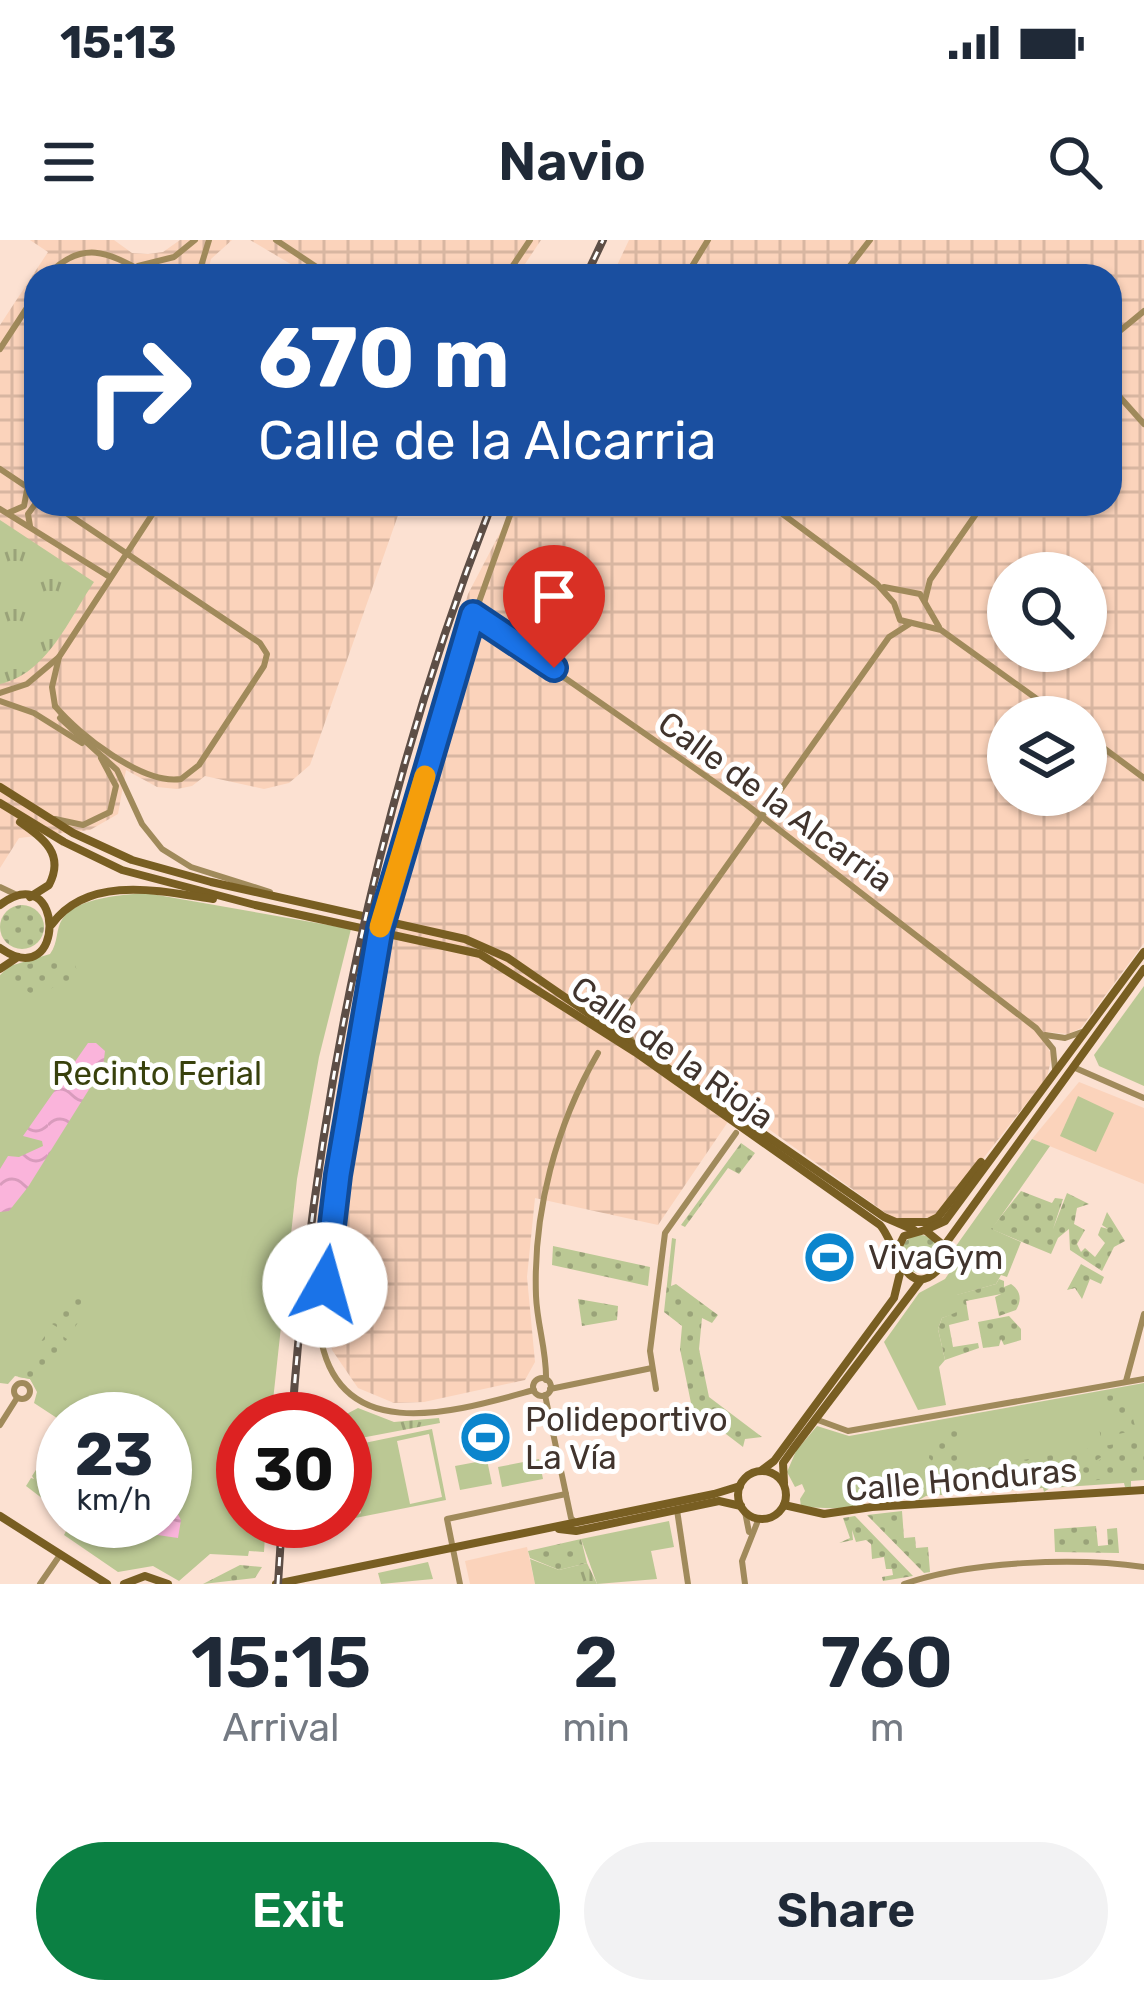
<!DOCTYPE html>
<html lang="en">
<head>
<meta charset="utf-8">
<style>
  :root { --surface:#fff; --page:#f2f2f3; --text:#1f2937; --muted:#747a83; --accent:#0b8043 }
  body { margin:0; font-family:Rubik,sans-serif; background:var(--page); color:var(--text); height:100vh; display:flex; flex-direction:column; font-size:45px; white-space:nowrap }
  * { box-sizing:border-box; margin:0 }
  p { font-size:39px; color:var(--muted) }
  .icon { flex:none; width:66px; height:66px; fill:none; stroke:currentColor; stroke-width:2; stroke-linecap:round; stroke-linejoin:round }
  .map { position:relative; height:1344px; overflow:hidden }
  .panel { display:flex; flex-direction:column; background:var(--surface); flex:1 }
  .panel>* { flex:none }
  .hud { position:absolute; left:24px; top:24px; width:1098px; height:252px; border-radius:36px; box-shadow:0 3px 9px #0004; background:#1a4fa0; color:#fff; overflow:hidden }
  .tools { position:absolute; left:987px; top:312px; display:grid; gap:24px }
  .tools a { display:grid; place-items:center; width:120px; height:120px; border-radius:50%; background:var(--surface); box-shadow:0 3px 9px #0004; font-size:60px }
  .speed { position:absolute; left:36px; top:1152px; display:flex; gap:24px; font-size:60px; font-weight:700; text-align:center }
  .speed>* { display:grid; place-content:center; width:156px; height:156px; border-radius:50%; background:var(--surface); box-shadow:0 3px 9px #0004; line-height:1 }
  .speed small { font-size:30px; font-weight:400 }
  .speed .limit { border:18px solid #d22; background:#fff; color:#111 }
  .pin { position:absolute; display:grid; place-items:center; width:102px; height:102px; color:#fff; margin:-123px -51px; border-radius:50% 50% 50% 0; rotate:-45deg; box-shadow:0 0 12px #0007 }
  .pin .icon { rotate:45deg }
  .me { position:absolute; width:132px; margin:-66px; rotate:7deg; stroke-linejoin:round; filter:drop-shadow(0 0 9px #0008) }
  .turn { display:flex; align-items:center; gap:42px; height:252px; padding:0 36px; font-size:54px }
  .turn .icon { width:156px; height:156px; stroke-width:2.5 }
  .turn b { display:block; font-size:84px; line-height:102px }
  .eta { display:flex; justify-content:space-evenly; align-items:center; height:204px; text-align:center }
  .eta b { font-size:72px; font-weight:600; line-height:84px }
  .button { display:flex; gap:24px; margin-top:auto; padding:24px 36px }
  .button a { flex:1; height:138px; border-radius:72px; background:var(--accent); color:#fff; font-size:48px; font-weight:600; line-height:138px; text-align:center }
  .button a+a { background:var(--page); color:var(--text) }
  .status { display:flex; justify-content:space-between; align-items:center; height:84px; padding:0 60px; background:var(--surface); direction:ltr }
  .status svg { height:33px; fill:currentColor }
  header { display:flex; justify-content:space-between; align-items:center; height:156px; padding:0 36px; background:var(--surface); font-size:54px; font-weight:600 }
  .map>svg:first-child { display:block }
</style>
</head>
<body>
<div class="status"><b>15:13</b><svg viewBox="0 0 49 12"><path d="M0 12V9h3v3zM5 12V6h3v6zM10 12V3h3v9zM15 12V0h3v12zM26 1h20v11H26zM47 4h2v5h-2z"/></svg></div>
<header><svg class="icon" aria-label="menu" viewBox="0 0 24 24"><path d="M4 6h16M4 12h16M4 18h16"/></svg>Navio<svg class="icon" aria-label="search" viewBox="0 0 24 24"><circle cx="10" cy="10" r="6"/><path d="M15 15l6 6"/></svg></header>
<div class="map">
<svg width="1144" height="1344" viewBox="0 0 1144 1344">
  <defs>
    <pattern id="industrial-grid" width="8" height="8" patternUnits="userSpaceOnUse" patternTransform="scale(3)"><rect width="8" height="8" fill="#fbd3bb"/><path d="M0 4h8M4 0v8" fill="none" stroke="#d8b6a1"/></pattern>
    <pattern id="grass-tufts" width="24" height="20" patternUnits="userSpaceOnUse" patternTransform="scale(3)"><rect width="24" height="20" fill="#bbc894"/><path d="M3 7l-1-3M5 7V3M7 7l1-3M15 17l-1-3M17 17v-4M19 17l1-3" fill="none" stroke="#9aa379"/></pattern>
    <pattern id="garden-dots" width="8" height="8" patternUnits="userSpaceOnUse" patternTransform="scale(3)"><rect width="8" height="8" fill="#bbc894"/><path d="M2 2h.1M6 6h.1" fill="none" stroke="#9aa379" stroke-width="1.8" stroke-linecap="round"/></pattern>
    <pattern id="water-waves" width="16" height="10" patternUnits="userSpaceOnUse" patternTransform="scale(3)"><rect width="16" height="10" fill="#fab4db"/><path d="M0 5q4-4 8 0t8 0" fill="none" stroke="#d89bbc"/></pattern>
  </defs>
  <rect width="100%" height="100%" fill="#fce1d2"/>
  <g fill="#fbd3bb">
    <polygon points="1079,842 1144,868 1144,944 1032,899"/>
    <polygon points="527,1307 535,1344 470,1344 465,1321"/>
  </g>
  <g fill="url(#industrial-grid)" fill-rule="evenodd">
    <polygon points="30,0 114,0 132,13 148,14 163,12 180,0 232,0 211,19 207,36 36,36 36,264 402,264 310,525 289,543 264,549 205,536 192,546 177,549 157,547 126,530 118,574 90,590 19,598 0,628 0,85 48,12"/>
    <polygon points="250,0 541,0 517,36 311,36"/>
    <path d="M629,0H1144V703L1081,788L1068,794L1048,792L1043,798L1052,816L1047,837L938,976L901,981L890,976L738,867L658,985L535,958L527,1037L535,1122L525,1140L424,1162L394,1163L358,1148L332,1110L328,1077L338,994L381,718L395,661L393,609L468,354L515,264H1110V36H612ZM1008,333H1086V411H1008ZM1008,477H1086V555H1008Z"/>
  </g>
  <g fill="url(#grass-tufts)">
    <path d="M0,280L94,342C69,379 47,434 0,444Z"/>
    <polygon points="358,1168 394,1182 439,1178 440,1183 345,1201 345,1179 337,1179"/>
    <polygon points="54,1211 63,1217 63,1236 47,1262 26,1246 31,1238 34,1239 32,1236 44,1217"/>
    <polygon points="530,1319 559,1330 587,1323 597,1344 535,1344"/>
  </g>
  <g fill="#bbc894" fill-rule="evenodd">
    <path d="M146,653L351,689L319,817L297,939L271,1179H243V1281H266L264,1312L249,1311L248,1316L210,1314L179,1341L153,1326L118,1332L64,1295L71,1281H165V1179H63V1182L34,1163L37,1152L30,1139L15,1136L8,1144L0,1143V735L10,726L50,714C59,702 55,689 63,678C79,657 122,655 146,653Z"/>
    <polygon points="1144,746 1144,846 1099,826 1094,815"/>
    <polygon points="1078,856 1114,873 1096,912 1060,896"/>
    <polygon points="1032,899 1050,906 992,989 1021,1002 1007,1037 1001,1035 996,1044 957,1055 957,1073 942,1078 938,1089 945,1120 939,1127 946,1165 918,1170 884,1102 919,1053 945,1039 953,1027 956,1006"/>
    <polygon points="1144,1143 1144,1240 1131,1241 1131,1247 1125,1247 1124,1243 1050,1248 1044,1252 1043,1248 926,1256 919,1260 918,1257 863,1260 862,1265 851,1269 801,1267 800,1259 805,1251 802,1244 795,1247 787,1232 796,1211 817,1186 849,1196"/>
    <path d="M432,1189L446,1260L345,1280L361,1273L345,1207ZM429,1194L442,1257L410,1264L397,1201Z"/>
    <polygon points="539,1219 543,1239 502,1247 498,1227"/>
    <polygon points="487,1220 492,1244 460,1250 455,1226"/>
    <polygon points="669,1281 674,1307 651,1311 657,1339 597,1344 581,1299"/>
    <polygon points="428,1322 433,1339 381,1344 378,1333"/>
  </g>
  <g fill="url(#garden-dots)">
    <circle cx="22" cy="687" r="22"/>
    <polygon points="56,716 73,720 80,738 58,744 37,758 10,739 0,752 0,738 5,731"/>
    <polygon points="741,903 755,913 739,934 728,928 685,987 681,985"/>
    <polygon points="1021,951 1052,963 1055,958 1063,959 1053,989 1067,953 1089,964 1077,968 1074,984 1085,990 1077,1004 1081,1012 1085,1008 1095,1017 1105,1003 1098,995 1101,987 1108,989 1102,985 1107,972 1125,1001 1114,1007 1102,1031 1070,1010 1069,989 1058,998 1051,1014 991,989"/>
    <circle cx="920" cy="1014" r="19"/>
    <polygon points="672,998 676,999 671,1046 676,1044 718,1075 712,1083 702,1078 699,1109 709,1157 762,1197 745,1199 743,1207 692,1168 680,1109 682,1086 664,1072"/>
    <polygon points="553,1006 650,1027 648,1046 552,1025"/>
    <polygon points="1081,1024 1104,1037 1101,1044 1090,1039 1082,1059 1075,1048 1067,1050"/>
    <path d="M999,1039L1004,1041V1047L1011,1044C1021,1051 1022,1060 1016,1070L999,1076L995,1057L1001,1054L966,1061L969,1080L949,1085L953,1107L978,1103L979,1108L945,1120L938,1089L942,1078L957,1072L956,1055L996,1044Z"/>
    <polygon points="75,1049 92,1060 70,1095 52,1084"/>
    <polygon points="578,1059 618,1066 617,1080 582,1086"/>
    <polygon points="1009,1076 1021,1089 1021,1100 1004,1105 1001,1099 999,1106 983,1108 978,1082"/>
    <polygon points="50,1088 67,1099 36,1148 30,1139 18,1137"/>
    <polygon points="1115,1155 1130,1167 1136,1190 1101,1198 1099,1188 1113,1186 1116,1178 1112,1164 1101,1161 1100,1156"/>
    <polygon points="956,1182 956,1191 965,1193 957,1202 959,1215 966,1221 934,1223 929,1218 930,1205"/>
    <polygon points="1144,1199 1144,1237 1122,1238 1120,1227 1112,1236 1096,1223 1114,1209 1092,1223 1112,1239 1031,1245 932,1236"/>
    <polygon points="902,1271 904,1298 915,1297 916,1308 928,1307 930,1332 924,1333 867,1275"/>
    <polygon points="855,1276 913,1336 883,1341 882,1337 893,1335 892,1329 886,1329 884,1317 872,1319 871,1304 866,1300 856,1302 852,1290 853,1300 839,1303 850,1298 843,1278"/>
    <polygon points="1096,1286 1098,1306 1108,1305 1107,1289 1117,1288 1119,1313 1055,1312 1054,1289"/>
    <polygon points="581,1299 587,1323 559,1330 530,1318 528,1311"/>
    <polygon points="240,1325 262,1327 255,1338 203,1344"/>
  </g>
  <g fill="url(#water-waves)">
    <polygon points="88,803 96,803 105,811 103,827 28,947 9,971 0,972 0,929 8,916 19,917 43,906 42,901 23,896"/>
    <polygon points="165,1263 174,1267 181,1280 178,1298 137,1292 137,1281 165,1281"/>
  </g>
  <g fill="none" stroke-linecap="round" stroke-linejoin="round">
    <g stroke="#a08a5b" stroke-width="6">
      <polyline points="276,0 330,36"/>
      <polyline points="138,26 174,17 195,0"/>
      <path d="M47,36C80,0 109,10 149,36"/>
      <polyline points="198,36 209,0"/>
      <polyline points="506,36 530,0"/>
      <polyline points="686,36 708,0"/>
      <polyline points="842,36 870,0"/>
      <polyline points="1110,99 1144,71"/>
      <polyline points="0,109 36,54"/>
      <polyline points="1110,146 1144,184"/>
      <polyline points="0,229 36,253"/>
      <path d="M53,264L260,403L267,414L264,426L199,525L181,539C143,545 79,495 55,466"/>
      <path d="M514,264L454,432L380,689L338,935L320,1094C338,1209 457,1171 534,1150"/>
      <polyline points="769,264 877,344 894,363 900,380 941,390 1062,477"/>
      <polyline points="0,269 108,336"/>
      <polyline points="8,273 24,266 27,250"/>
      <polyline points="30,286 28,274 36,263"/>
      <polyline points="884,347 920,354 939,387"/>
      <polyline points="925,360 930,340 983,264"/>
      <polyline points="473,374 743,562 1036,788 1053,809 1055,829"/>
      <polyline points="0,453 27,444 59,417 159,264"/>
      <polyline points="0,461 34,473 82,503"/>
      <polyline points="55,466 52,447 59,417"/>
      <polyline points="60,478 117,530 142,584 162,609 191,627 270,652"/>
      <polyline points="1086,495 1144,538"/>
      <polyline points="55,579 83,585 110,572 116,546 101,518"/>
      <polyline points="0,647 19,656"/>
      <polyline points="592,774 608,774 625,767"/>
      <polyline points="1045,795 1065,798 1082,792"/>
      <polyline points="632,801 624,785 628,765 889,397 911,383"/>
      <polyline points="1073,827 1144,858"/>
      <circle cx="542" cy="1147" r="9"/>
      <path d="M546,1140C547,1112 537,1084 536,1056C533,972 556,885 598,813"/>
      <polyline points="1126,1141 1144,1074"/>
      <circle cx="22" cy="1151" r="8"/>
      <polyline points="550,1149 652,1128"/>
      <polyline points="656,1149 650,1111 665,993 736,893"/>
      <polyline points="545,1155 571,1278 576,1283"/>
      <polyline points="815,1179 848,1191 1144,1139"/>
      <polyline points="0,1185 17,1158"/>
      <polyline points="677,1270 688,1344"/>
      <polyline points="745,1272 749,1292"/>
      <polyline points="40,1344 60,1315"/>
      <polyline points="460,1344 447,1279 566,1254"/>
      <polyline points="745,1344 742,1321 759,1278"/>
      <path d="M904,1344C970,1321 1076,1317 1144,1327"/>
    </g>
    <g stroke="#785e22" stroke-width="8">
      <polyline points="0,547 73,593 132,620 211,642 465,699 508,718 884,977 914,990"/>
      <path d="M0,563L64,602L122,630L255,665L480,714L635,812L880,985C894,999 905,1062 937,1031C945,1023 944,1014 942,1004L925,990L904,996L896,1012"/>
      <path d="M20,582C44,599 65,614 49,645L30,657"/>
      <path d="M0,665C65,616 67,755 0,708"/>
      <path d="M52,684C89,634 161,651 213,659"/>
      <polyline points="0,729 18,717"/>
      <polyline points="899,982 928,982 938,977 981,922"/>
      <polyline points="925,990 945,981 1144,712"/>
      <polyline points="944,1006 1144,729"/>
      <polyline points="762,1230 774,1221 894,1058 901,1029"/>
      <circle cx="762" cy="1255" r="24"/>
      <polyline points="784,1243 783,1223 793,1209 921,1040"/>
      <polyline points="784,1265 824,1274 872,1267 1144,1250"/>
      <polyline points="0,1276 107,1344"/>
      <polyline points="559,1289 576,1291 719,1261 741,1266"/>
      <polyline points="124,1344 145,1336 168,1344"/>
      <polyline points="276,1344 714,1254 740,1246"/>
    </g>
    <defs>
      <g id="rail">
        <polyline points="586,36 603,0"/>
        <path d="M292,1179C314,868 378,555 492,264"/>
        <polyline points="278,1344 282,1281"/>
      </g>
    </defs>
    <use href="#rail" stroke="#5d4e46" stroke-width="8"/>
    <use href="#rail" stroke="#fff" stroke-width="3" stroke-dasharray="9" stroke-linecap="butt"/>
  </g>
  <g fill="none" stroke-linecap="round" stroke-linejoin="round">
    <defs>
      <polyline id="route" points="325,1045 338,935 380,689 473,374 554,428"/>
    </defs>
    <use href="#route" stroke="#114b97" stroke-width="30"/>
    <use href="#route" stroke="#1a73e8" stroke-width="21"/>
    <polyline stroke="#f59e0b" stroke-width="21" points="380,687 425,536"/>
  </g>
  <defs>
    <symbol id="stadium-disc" viewBox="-11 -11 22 22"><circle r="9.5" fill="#0b85cd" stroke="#fff"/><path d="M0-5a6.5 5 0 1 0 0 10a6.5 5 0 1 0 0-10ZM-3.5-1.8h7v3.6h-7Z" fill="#fff"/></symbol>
  </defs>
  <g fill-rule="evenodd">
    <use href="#stadium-disc" x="800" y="988" width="59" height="59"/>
    <use href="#stadium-disc" x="456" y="1168" width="59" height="59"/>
  </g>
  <g text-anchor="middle" stroke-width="10" stroke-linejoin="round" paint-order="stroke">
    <g font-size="33" fill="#41342d" stroke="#fff">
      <text transform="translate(776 561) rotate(36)" y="12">Calle de la Alcarria</text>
      <text transform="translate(673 812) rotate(35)" y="12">Calle de la Rioja</text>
      <text transform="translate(961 1239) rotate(-5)" y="12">Calle Honduras</text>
    </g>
    <g font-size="33" fill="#38410c" stroke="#fff">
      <text x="157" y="845">Recinto Ferial</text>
    </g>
    <g font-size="33" fill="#41342d" stroke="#fff" text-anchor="start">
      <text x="868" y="1029">VivaGym</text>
      <text x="525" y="1191">Polideportivo<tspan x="525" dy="38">La Vía</tspan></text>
    </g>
  </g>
</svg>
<div class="tools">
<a><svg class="icon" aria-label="search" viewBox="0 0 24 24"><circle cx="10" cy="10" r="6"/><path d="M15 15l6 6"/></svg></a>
<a><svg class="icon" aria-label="layers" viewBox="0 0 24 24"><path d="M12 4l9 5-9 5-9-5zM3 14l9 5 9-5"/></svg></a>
</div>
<div class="speed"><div>23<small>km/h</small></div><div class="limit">30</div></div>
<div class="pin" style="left:554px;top:428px;background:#d93025"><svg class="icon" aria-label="arrive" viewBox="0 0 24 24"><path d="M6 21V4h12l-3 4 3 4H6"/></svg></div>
<svg class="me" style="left:325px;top:1045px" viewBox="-20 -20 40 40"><circle r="19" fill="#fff"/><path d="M0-13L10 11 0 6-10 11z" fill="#1a73e8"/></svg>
<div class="hud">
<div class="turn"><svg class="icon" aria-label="right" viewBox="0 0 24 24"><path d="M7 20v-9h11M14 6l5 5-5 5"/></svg><div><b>670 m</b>Calle de la Alcarria</div></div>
</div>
</div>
<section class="panel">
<div class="eta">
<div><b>15:15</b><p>Arrival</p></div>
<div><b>2</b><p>min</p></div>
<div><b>760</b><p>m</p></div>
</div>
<div class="button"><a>Exit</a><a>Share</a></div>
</section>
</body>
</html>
